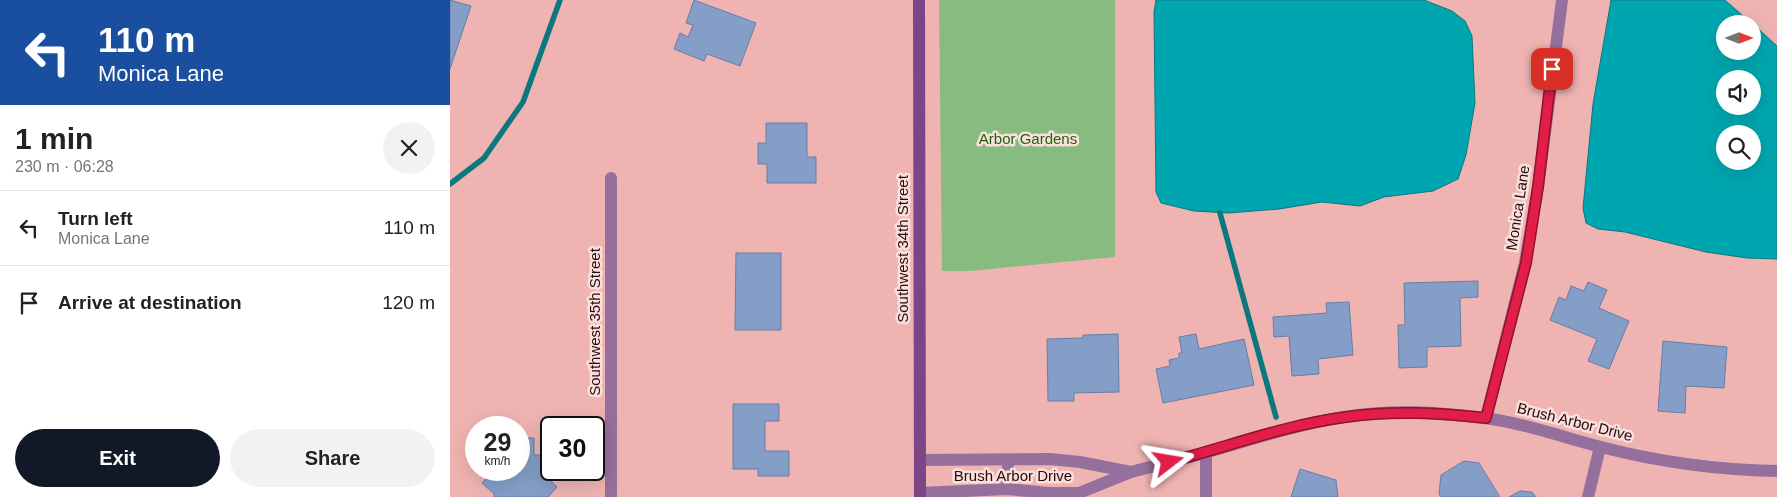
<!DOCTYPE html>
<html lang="en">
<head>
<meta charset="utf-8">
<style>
  :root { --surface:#fff; --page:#f2f2f2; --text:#222; --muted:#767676; --line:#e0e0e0; --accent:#111827 }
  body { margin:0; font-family:Helvetica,sans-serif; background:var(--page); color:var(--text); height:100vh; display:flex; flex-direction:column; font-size:19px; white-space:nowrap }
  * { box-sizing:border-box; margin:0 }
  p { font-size:16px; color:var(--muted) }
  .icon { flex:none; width:28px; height:28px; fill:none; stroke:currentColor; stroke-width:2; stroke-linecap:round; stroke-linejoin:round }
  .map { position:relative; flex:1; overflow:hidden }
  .side { display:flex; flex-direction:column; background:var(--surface); width:450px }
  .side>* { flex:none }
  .top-card { background:#1a4fa0; color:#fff; overflow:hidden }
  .needle { width:32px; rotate:90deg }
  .tools { position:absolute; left:1266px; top:15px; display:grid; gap:10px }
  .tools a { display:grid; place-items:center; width:45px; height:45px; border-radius:50%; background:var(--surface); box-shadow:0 5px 20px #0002; font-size:25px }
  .speed { position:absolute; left:15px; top:416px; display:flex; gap:10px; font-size:25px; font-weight:700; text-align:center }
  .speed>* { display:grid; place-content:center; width:65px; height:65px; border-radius:50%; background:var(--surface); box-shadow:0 5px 20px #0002; line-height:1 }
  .speed small { font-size:12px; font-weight:400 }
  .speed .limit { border:2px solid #111; border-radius:8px; background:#fff; color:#111 }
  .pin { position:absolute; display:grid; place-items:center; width:42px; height:42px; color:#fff; margin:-21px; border-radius:10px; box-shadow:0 2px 8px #0006 }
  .me { position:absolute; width:55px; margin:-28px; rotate:76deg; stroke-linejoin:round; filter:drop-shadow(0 0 4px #0008) }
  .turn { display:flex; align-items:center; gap:18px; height:105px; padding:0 15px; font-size:22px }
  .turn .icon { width:65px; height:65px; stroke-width:2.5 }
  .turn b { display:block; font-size:35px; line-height:42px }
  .round { display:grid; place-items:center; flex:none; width:52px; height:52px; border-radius:26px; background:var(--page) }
  .overview { display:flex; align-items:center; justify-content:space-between; height:85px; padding:0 15px }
  h1 { font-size:30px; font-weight:700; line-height:38px }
  .primary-button { display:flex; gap:10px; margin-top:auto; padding:10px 15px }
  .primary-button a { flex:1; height:58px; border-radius:30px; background:var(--accent); color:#fff; font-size:20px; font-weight:700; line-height:58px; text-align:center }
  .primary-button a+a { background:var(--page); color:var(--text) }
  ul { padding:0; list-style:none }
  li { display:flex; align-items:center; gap:15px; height:75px; padding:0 15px; border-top:1px solid var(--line) }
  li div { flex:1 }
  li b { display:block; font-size:19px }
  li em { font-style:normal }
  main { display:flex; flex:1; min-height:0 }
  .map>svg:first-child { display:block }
</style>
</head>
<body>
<main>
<section class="side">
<div class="top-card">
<div class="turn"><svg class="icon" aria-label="left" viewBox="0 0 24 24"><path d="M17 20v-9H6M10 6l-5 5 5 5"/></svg><div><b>110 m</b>Monica Lane</div></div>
</div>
<div class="overview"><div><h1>1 min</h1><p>230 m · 06:28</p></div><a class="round"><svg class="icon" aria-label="close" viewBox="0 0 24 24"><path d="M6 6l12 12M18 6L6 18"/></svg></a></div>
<ul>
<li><svg class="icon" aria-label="left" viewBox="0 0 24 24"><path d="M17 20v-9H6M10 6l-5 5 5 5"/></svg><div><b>Turn left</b><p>Monica Lane</p></div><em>110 m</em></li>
<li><svg class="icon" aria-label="arrive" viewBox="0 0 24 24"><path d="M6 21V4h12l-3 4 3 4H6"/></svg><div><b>Arrive at destination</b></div><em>120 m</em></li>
</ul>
<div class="primary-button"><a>Exit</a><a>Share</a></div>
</section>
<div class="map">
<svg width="1327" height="497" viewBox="0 0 1327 497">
  <rect width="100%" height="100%" fill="#efb4b2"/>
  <polygon fill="#88bb7f" points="489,0 665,0 665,257 520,271 492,271"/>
  <g fill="#00a6af" stroke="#0a787e" fill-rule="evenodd">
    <polygon points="706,0 974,0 1002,11 1015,21 1022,36 1025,103 1016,155 1008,179 983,191 934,197 910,206 872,202 829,209 779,213 744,211 711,203 706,192 704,12"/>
    <path d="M1161,0H1275L1302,24H1275V51H1302L1303,24L1327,46V259L1297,258L1256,252L1175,232L1148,229L1136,223L1133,208L1143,104ZM1275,79H1302V106H1275ZM1275,134H1302V161H1275Z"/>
  </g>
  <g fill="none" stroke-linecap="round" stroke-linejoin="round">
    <g stroke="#0a787e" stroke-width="5.5">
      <polyline points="0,184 34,158 73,102 110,0"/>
      <polyline points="770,213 826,417"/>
    </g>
  </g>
  <g fill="#859ec8" stroke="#667ea7">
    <polygon points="0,0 21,6 0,69"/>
    <polygon points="244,0 306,23 290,66 257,54 254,61 224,49 230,33 238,37 243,25 236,23"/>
    <polygon points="316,123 357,123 357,157 366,157 366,183 317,183 317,164 308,164 308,143 316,143"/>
    <polygon points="286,253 331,253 331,330 285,330"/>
    <polygon points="1028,281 1028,297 1010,298 1011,346 977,347 977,367 949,368 948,325 955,325 954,283"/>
    <polygon points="1138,282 1157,290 1149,308 1179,321 1159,369 1138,361 1147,339 1100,320 1109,297 1116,300 1121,286 1134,291"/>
    <polygon points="899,302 903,355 868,359 869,374 842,376 839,336 824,337 823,317 877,313 876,303"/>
    <polygon points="668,334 669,392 624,393 624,401 598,401 597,339 633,338 633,335"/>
    <polygon points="746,334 749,349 794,339 804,385 713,403 706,369 720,366 719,360 729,358 729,353 732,353 729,337"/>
    <polygon points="1213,341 1277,347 1274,388 1236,386 1235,413 1208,411"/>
    <polygon points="283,404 329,404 329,421 315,421 315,451 339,451 339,476 308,476 308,469 283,469"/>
    <polygon points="69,438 84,438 84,455 101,455 101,481 107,487 98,497 44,497 44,494 32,483 44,470 69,470"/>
    <polygon points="1014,461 1029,463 1050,497 991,497 989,494 991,475"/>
    <polygon points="850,469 886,480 888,497 841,497"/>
    <polygon points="1070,491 1082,492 1086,497 1059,497"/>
  </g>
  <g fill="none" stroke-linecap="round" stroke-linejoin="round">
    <g stroke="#95709c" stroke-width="12">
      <polyline points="1036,418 1075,263 1088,187 1112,0"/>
      <polyline points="756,453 756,497"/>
      <polyline points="470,460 600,459 630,462 681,472 629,493 599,493 557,489 470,493"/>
      <path d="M681,472C707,465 733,459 758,452C803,439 848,424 894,417C940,409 987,412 1034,418C1074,423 1112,437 1151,447C1209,462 1267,470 1327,471"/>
      <polyline points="557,489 558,460"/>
      <polyline points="161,497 161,178"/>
      <polyline points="1138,497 1150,447"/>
    </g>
    <polyline stroke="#7c4586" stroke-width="12" points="469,0 470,497"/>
  </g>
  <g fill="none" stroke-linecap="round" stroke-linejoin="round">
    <defs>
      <path id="route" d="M719,462C777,447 835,425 896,417C943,410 989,413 1036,418L1076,263L1088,187L1102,69"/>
    </defs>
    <use href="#route" stroke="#92132f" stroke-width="12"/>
    <use href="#route" stroke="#e11d48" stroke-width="9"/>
  </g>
  <g text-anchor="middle" stroke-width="5" stroke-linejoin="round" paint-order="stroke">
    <g font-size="15" fill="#1a6709" stroke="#fcdedc">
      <text x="578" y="144">Arbor Gardens</text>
    </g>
    <g font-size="15" fill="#200d0d" stroke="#fcdedc">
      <text transform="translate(1068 208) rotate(-81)" y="5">Monica Lane</text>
      <text transform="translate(453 249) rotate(-90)" y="5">Southwest 34th Street</text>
      <text transform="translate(145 322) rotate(-90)" y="5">Southwest 35th Street</text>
      <text transform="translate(1125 422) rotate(14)" y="5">Brush Arbor Drive</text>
      <text x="563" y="481">Brush Arbor Drive</text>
    </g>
  </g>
</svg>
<div class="tools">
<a><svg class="needle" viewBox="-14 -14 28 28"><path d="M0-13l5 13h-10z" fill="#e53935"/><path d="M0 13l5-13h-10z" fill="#767676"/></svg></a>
<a><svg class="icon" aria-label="sound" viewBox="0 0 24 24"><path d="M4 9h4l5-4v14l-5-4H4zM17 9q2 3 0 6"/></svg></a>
<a><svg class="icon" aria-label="search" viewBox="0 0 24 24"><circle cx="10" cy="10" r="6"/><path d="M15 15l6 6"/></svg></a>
</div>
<div class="speed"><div>29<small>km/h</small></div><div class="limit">30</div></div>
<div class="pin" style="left:1102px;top:69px;background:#d93025"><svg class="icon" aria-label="arrive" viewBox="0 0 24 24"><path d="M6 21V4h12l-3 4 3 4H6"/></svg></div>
<svg class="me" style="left:719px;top:462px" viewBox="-20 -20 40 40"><path d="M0-17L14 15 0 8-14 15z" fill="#e11d48" stroke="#fff" stroke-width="4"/></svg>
</div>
</main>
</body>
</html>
